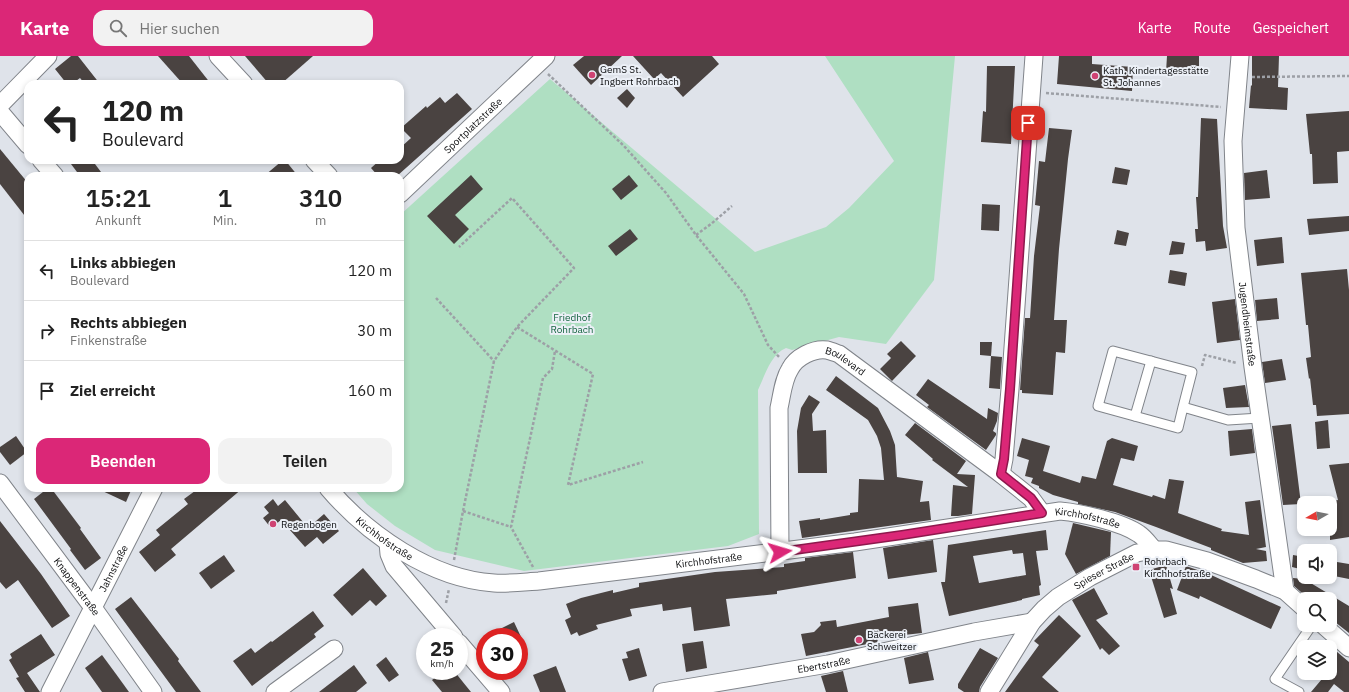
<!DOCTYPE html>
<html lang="de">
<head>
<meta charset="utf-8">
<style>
  :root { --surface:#fff; --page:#f2f2f2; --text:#222; --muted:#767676; --line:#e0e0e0; --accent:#db2777 }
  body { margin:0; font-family:"IBM Plex Sans",sans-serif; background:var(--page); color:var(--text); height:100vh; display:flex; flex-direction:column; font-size:15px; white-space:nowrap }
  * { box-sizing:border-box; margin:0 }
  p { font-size:13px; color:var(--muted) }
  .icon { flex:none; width:22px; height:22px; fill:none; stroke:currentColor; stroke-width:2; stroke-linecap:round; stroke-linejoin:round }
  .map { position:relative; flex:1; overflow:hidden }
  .sheet { position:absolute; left:24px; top:116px; width:380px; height:320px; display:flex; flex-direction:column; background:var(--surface); border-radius:12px; box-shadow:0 2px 6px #0003 }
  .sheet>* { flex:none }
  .guide { position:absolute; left:24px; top:24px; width:380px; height:84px; border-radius:12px; box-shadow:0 2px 6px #0003; background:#fff; color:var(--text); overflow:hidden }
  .needle { width:26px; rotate:261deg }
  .fabs { position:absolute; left:1297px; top:440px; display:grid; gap:8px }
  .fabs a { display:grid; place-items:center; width:40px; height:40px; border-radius:8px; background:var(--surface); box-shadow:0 2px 6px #0003; font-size:20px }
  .speed { position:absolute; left:416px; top:572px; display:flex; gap:8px; font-size:20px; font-weight:700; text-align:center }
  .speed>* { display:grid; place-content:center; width:52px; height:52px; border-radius:50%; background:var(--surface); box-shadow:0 2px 6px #0003; line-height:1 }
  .speed small { font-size:10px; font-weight:400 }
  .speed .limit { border:6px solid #d22; background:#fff; color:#111 }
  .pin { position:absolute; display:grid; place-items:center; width:34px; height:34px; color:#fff; margin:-17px; border-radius:8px; box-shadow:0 2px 6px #0006 }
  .me { position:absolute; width:44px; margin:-22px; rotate:83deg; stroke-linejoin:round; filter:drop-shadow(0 0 3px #0008) }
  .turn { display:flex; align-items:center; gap:14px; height:84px; padding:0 12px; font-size:18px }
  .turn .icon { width:52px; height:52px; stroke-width:2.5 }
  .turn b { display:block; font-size:28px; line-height:34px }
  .eta { display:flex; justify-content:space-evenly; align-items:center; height:68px; text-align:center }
  .eta b { font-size:24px; font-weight:600; line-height:28px }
  .action { display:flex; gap:8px; margin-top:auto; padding:8px 12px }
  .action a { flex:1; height:46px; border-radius:12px; background:var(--accent); color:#fff; font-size:16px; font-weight:600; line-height:46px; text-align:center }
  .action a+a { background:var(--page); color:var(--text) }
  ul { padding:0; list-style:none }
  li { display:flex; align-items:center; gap:12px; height:60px; padding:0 12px; border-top:1px solid var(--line) }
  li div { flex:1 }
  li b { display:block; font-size:15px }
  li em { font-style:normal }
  header { display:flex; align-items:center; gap:24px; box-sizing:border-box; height:56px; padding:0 20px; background:var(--accent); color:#fff }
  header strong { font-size:19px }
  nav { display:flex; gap:22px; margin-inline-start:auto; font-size:14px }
  .search { width:280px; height:36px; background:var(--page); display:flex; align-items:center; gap:10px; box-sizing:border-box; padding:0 14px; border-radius:12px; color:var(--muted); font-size:15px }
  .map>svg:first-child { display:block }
</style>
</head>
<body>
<header>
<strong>Karte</strong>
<div class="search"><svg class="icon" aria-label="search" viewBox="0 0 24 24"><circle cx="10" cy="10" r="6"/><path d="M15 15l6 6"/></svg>Hier suchen</div>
<nav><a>Karte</a><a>Route</a><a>Gespeichert</a></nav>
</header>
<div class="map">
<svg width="1349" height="636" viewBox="0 0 1349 636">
  <rect width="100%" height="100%" fill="#dfe3ea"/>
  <path fill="#afdfc2" d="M825,0H955L934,224L886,288L839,281L792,294L786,292C771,298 765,319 758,334L759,478L728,490L524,515L435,494L395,470L367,448L353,432H400V159L550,23L755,196L826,171L849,152L894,105Z"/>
  <g fill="#4a4341" fill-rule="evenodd">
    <polygon points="71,0 78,0 100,28 85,28 80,22 72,28 67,28 55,13"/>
    <polygon points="158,0 189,0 211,28 183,28"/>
    <polygon points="245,0 313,0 281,28 269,28"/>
    <polygon points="584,0 622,0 591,29 573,9"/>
    <polygon points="633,0 712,0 719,8 683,41 661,17 654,23"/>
    <polygon points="1059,0 1092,0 1092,8 1133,11 1132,35 1057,28"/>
    <polygon points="1167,0 1199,0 1199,17 1166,16"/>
    <polygon points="1252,0 1279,0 1278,31 1288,32 1287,54 1249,52 1251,29 1252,30"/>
    <polygon points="987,10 1015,10 1011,88 981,86 983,55 986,56"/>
    <polygon points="627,33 635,42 627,52 617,42"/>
    <polygon points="457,37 472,53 397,120 378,120 371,112 380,104 400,104 400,92 411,82 401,72 426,50 427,52 440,41 445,47"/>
    <polygon points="1349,55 1349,95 1337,96 1338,127 1313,128 1312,98 1310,98 1306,58"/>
    <polygon points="1201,62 1217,63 1223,170 1227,192 1206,195 1205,185 1196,186 1195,173 1198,173 1196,141 1198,141"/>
    <polygon points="1049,72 1072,74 1068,103 1059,193 1054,264 1067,264 1065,297 1056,296 1053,339 1022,337 1022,334 1020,334 1025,262 1030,262 1034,200 1040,150 1035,149 1039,105 1045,106"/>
    <polygon points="0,93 28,127 28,164 0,128"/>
    <polygon points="68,104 92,104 104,120 80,120"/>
    <polygon points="283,104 285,104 298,120 264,120"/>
    <polygon points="1115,111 1130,114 1127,129 1112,127"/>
    <polygon points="1267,114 1270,142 1245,144 1244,117"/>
    <polygon points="471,119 483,133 455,159 469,173 454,188 427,160"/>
    <polygon points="629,119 638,130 621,144 612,133"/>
    <polygon points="982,148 1000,149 999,175 981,174"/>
    <polygon points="1349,160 1349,175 1309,179 1307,163"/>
    <polygon points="630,173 638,183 616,200 608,190"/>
    <polygon points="1117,174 1129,177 1126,190 1114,188"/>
    <polygon points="1282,181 1284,207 1257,210 1254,184"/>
    <polygon points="1172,185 1185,187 1183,198 1169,199"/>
    <polygon points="1347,213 1349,234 1349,358 1317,360 1316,349 1313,349 1310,322 1309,323 1306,302 1311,301 1308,269 1306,269 1301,217"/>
    <polygon points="1170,214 1187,217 1185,230 1168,227"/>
    <polygon points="1277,242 1279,263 1257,265 1255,244"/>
    <polygon points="1235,243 1240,284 1217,287 1212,246"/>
    <polygon points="901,285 916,300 892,325 880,313 891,302 887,298"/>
    <polygon points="980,286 992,286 991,300 980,299"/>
    <polygon points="991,300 1002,301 1000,333 989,332"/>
    <polygon points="1282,303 1286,324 1265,327 1262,306"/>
    <polygon points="836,320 878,352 890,375 895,389 897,421 923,425 920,446 929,445 931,464 802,482 799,465 820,462 820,464 850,459 850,457 858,456 859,423 884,424 881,392 877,380 868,364 826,334"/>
    <polygon points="928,323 987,363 988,352 998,357 997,365 993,375 996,377 996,379 986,394 927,351 929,349 916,339"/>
    <polygon points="1245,329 1249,351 1226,352 1223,332"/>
    <polygon points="809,339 820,346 812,358 813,375 826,374 827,417 798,417 797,375 801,352"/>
    <polygon points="1328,364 1330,392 1317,393 1315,366"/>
    <polygon points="915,367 966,405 957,418 975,419 972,458 958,460 951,460 953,429 968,431 932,404 933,403 905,379"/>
    <polygon points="1291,368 1301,448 1283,449 1272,370"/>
    <polygon points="1252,373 1255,397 1230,400 1228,375"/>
    <polygon points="16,380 27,396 10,409 0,396 0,391"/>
    <polygon points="1022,382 1050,390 1043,415 1080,427 1082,420 1096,423 1107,385 1112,382 1138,390 1134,405 1121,402 1113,429 1152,441 1153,439 1165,443 1169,423 1184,425 1178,457 1222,473 1221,475 1249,479 1245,446 1260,444 1266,491 1256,493 1266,495 1267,505 1243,507 1211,494 1211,492 1156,471 1115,456 1078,448 1078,446 1053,439 1039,432 1039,430 1031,427 1033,422 1025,420 1029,404 1017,400"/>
    <polygon points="1349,407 1349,481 1330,484 1330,446 1338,444 1329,409"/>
    <polygon points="48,432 51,432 81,472 80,473 101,502 85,514 70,494 71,493 34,443"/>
    <polygon points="96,432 132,432 126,446"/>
    <polygon points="199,432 243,432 171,493 176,499 155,516 139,496 160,479 156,474 188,448 184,443"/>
    <polygon points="273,443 278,450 285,444 308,472 324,458 339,475 323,488 317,481 305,491 281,464 271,472 263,462 269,457 264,451"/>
    <polygon points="0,465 41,518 70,560 52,572 18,524 6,533 0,526"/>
    <polygon points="1073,467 1111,476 1110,500 1076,518 1065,498"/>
    <path d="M1046,474L1048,494L1036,495L1041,529L1039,530L1040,539L1022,543V544L949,560L941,526H945L948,489ZM1012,494L1013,498L1023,497L1026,519L979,527L973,500Z"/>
    <polygon points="933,484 937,516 888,523 883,492"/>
    <polygon points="853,496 856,522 777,535 777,538 726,543 730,570 694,575 691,551 663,555 662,548 630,553 632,560 596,569 598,573 579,580 577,576 571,579 565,564 571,561 566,548 581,542 613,534 613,537 639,531 639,527 715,516 784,511 784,508 805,505 805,502"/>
    <polygon points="224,499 235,515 211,533 199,517"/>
    <polygon points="1293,499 1304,501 1304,514 1292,511"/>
    <polygon points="1337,506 1349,508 1349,523 1334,520"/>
    <polygon points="1166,509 1173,533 1170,532 1177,558 1164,562 1149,514"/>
    <polygon points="1186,510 1209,518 1281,551 1271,573 1200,540 1199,543 1177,534"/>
    <polygon points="363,512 387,540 376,550 370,544 352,560 333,539"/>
    <polygon points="1293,522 1304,523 1349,550 1349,577 1330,562 1330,543 1309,543 1294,530"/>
    <polygon points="1094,532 1108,558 1096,564 1120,590 1109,599 1102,592 1100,594 1072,544"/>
    <polygon points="131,541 179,603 178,605 201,636 176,636 115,553"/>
    <polygon points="918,547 922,577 877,582 878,586 806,600 801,578 814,576 821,569 820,566 836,564 837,571 889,561 888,551"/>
    <polygon points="313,555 324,570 314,578 316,581 252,630 233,605 251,592 255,597 271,585 272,586"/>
    <polygon points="1059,559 1081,580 1042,621 1059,636 1005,636 1039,589 1034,585"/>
    <polygon points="514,566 521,581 484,581"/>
    <polygon points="41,578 55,599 27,617 40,636 25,636 16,622 19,621 9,604 12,602 10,598"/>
    <polygon points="703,585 707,612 686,616 682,588"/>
    <polygon points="1330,590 1349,606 1349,636 1344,636 1334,628 1328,636 1311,636 1327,617 1330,617"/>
    <polygon points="639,592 647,620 629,625 622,603 628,602 626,596"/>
    <polygon points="980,592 998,602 980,631 979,636 964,636 958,632 958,628"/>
    <polygon points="928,596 934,624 909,628 904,602"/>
    <polygon points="102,599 116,618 129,636 102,636 85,612"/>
    <polygon points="386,601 399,619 389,626 376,609"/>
    <polygon points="354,609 367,627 356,636 319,636"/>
    <polygon points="556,610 566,636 540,636 533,619"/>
    <polygon points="444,615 454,615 471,636 442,636 432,624"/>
    <polygon points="843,615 848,636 826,636 821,620"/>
  </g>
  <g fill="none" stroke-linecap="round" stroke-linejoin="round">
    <defs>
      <g id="lane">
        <polyline points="1183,351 1178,372 1098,350 1113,295 1192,316 1183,351 1228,364 1260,362"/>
        <polyline points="1135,360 1151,305"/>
        <polyline points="1299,636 1275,623 1312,569"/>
      </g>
      <g id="street">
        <polyline points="218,0 244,28"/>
        <path id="s1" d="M1240,0L1233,85L1236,172L1253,311L1285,535"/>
        <polyline points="0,49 48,0"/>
        <polyline points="0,56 28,89"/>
        <polyline points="41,104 55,120"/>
        <polyline points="314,104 329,120"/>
        <path id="s2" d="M400,138L546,0"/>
        <polyline points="1001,418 1004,403 1010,333 1034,0"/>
        <path id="s3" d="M0,427L94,553L153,636"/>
        <path id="s4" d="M328,432C367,478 431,523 494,527C509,528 524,526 539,525L855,486L1060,455C1081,457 1122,466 1139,478C1145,482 1149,488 1154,494"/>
        <polyline points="388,487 389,498 394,510 454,581"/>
        <path id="s5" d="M780,496L779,352C782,339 783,324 790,313C796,301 814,292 827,294C831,295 836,297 839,298L1001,418L1031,442L1042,457"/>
        <polyline points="1323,569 1349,592"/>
        <polyline points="459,587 501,636"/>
        <path id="s6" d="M50,636L154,432"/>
        <polyline points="275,636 334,593"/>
        <path id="s7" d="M662,636L828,608L974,576L1032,566"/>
        <path id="s8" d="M989,636L1032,566L1044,553L1058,541L1090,521L1137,497L1154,494H1166L1207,505L1256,523L1285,535L1304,552"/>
      </g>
    </defs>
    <use href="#lane" stroke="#80848a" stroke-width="11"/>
    <use href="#street" stroke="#80848a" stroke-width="19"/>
    <g stroke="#9da0a6" stroke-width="2.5" stroke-dasharray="3 2" stroke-linecap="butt">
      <polyline points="548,18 624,90 666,137 696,179 744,238 768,289 780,302"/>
      <polyline points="1252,21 1349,20"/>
      <polyline points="1046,37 1221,51"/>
      <polyline points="696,179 711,168 732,150"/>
      <polyline points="436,242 494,305"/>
      <polyline points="517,271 593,318 568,429 643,406"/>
      <polyline points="1202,310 1205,299 1237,307"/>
      <polyline points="463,455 511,471"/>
      <polyline points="454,504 463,455 494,305 517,271 574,212 512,142 459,191"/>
      <polyline points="533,511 511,471 543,322 552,313 555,295"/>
      <polyline points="446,547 449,533"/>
    </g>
    <use href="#lane" stroke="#fff" stroke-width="9"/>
    <use href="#street" stroke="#fff" stroke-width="17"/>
  </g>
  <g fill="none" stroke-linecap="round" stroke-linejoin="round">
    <defs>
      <polyline id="route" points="780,496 902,479 1042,457 1031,442 1001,418 1004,403 1010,333 1028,67"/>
    </defs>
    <use href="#route" stroke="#8e194d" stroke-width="10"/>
    <use href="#route" stroke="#db2777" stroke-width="7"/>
  </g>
  <g fill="#cf4373" stroke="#ecf0f7" stroke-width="1.5">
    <circle cx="592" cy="19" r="4"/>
    <circle cx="1095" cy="20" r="4"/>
    <circle cx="273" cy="468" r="4"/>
    <rect x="1132" y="507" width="8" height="8" rx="2"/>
    <circle cx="859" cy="584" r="4"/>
  </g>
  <g text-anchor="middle" stroke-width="4" stroke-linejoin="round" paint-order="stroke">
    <g font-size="10" fill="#0c0d0f" stroke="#ecf0f7" text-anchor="start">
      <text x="600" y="17">GemS St.<tspan x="600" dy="12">Ingbert Rohrbach</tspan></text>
      <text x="1103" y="18">Kath. Kindertagesstätte<tspan x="1103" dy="12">St. Johannes</tspan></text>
      <text x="281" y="472">Regenbogen</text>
      <text x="1144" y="509">Rohrbach<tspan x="1144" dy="12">Kirchhofstraße</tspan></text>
      <text x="867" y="582">Bäckerei<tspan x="867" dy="12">Schweitzer</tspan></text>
    </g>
    <g font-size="10" fill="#0c0d0f" stroke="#ecf0f7">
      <text dy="4" stroke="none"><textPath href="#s2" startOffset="100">Sportplatzstraße</textPath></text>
      <text dy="4" stroke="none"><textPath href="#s1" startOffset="269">Jugendheimstraße</textPath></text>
      <text dy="4" stroke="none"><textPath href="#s5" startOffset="250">Boulevard</textPath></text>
      <text dy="4" stroke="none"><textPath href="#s4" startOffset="795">Kirchhofstraße</textPath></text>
      <text dy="4" stroke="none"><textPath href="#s4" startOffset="76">Kirchhofstraße</textPath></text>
      <text dy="4" stroke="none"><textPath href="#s4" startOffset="412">Kirchhofstraße</textPath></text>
      <text dy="4" stroke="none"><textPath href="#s6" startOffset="139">Jahnstraße</textPath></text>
      <text dy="4" stroke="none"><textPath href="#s8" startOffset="171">Spieser Straße</textPath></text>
      <text dy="4" stroke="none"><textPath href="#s3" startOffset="129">Knappenstraße</textPath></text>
      <text dy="4" stroke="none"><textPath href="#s7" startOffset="164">Ebertstraße</textPath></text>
    </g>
    <g font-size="10" fill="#156440" stroke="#ecf0f7">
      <text x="572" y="265">Friedhof<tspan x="572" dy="12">Rohrbach</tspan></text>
    </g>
  </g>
</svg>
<div class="fabs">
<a><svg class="needle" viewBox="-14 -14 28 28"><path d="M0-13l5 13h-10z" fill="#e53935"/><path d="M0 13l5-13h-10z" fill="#767676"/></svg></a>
<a><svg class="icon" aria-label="sound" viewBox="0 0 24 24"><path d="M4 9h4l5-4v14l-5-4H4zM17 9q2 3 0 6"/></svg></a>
<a><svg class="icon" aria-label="search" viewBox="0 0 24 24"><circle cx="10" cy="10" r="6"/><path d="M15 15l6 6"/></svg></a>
<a><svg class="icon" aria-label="layers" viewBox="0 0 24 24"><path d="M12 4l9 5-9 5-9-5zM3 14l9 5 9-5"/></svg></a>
</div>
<div class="speed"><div>25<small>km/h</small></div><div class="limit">30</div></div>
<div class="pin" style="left:1028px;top:67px;background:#d93025"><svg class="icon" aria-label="arrive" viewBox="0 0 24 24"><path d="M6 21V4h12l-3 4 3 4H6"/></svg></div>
<svg class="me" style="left:780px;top:496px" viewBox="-20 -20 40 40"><path d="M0-17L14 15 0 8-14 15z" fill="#db2777" stroke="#fff" stroke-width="4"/></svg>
<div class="guide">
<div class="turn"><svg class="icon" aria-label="left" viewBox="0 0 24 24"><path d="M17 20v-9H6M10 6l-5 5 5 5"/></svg><div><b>120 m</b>Boulevard</div></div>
</div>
<section class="sheet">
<div class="eta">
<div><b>15:21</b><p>Ankunft</p></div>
<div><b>1</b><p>Min.</p></div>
<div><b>310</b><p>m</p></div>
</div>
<ul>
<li><svg class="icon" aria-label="left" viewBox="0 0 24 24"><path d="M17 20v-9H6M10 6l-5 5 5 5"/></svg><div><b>Links abbiegen</b><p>Boulevard</p></div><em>120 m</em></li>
<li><svg class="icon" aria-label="right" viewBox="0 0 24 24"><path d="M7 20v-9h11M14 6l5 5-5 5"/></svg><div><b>Rechts abbiegen</b><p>Finkenstraße</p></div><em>30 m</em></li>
<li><svg class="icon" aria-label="arrive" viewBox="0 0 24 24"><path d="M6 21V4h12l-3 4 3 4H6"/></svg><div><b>Ziel erreicht</b></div><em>160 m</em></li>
</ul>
<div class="action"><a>Beenden</a><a>Teilen</a></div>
</section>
</div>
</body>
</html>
